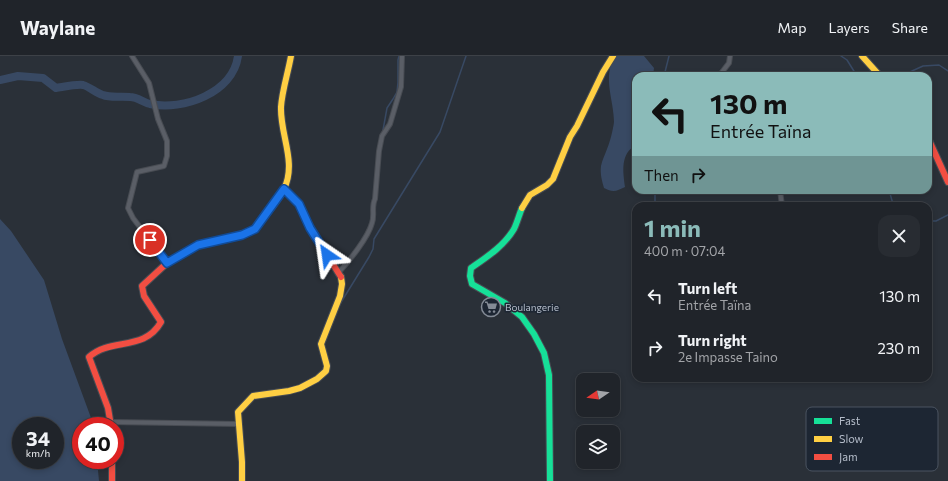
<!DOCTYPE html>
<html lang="en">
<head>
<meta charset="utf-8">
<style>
  :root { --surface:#20242a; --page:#282c32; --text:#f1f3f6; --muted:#a2a4a8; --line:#3d4147; --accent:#8bbbb9 }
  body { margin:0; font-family:Commissioner,sans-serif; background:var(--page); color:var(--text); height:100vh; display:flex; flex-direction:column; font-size:15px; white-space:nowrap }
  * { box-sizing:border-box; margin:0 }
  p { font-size:13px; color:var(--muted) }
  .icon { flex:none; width:22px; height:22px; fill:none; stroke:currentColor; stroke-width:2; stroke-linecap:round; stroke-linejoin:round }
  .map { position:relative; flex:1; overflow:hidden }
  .drawer { position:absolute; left:632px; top:146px; width:300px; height:180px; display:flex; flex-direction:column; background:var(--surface); border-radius:12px; box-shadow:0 2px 6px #0003,0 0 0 1px var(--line) }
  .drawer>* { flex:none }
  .banner { position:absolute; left:632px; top:16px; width:300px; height:122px; border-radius:12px; box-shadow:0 2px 6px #0003,0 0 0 1px var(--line); background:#8bbbb9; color:#111; overflow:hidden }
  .needle { width:26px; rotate:257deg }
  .tools { position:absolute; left:576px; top:317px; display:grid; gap:8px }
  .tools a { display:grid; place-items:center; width:44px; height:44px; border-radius:8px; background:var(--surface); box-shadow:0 2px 6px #0003,0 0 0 1px var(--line); font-size:20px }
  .speed { position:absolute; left:12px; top:361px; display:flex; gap:8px; font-size:20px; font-weight:700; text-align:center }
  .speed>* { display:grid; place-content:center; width:52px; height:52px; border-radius:50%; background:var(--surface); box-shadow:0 2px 6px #0003,0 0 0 1px var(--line); line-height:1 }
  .speed small { font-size:10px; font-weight:400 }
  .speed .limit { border:6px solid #d22; background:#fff; color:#111 }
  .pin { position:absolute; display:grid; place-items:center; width:34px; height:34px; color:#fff; margin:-17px; border:2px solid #fff; border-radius:50%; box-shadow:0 1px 4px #0007 }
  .me { position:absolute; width:44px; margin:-22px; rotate:328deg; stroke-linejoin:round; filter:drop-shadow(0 0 3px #0008) }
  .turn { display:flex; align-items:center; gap:14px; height:84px; padding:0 12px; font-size:18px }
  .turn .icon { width:52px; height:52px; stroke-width:2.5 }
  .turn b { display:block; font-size:28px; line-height:34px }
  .then { display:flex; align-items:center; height:38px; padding:0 12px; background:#0003; gap:8px; font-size:15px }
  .round { display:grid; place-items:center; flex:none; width:42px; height:42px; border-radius:12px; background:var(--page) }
  .overview { display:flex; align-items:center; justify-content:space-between; height:68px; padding:0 12px }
  h1 { font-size:24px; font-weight:700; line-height:30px; color:var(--accent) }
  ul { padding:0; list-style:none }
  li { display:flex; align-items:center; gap:12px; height:52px; padding:0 12px }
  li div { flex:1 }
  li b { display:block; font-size:15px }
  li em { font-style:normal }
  header { display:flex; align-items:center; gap:24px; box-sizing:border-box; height:56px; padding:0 20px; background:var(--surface); border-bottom:1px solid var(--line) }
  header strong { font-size:19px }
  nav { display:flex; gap:22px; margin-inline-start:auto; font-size:14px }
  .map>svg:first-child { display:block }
</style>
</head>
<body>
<header>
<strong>Waylane</strong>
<nav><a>Map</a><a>Layers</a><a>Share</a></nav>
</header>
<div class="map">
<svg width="948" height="425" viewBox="0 0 948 425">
  <rect width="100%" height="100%" fill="#2a3038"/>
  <g fill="#384963" fill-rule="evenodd">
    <path d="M615,0H644L654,12L653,20H636V89C620,98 623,115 625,131C617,135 613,137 604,132C602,125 600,118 601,110C602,104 605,99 607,93C610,86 613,74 614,66C614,44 602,21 615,0Z"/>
    <path d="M0,163L11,175L44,224L62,283L94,370H81V404H97L99,425H0ZM21,370H55V404H21Z"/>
  </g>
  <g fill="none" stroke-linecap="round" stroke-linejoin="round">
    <g stroke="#384963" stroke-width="1.5">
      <polyline points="841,0 847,4 857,20"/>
      <polyline points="664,20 669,0"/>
      <polyline points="901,20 923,10 939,9 948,15"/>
      <polyline points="383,74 387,52 393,43 397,36 398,26 398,4 399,0"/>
      <polyline points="655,134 655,150"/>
      <polyline points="889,134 893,148 895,150"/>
      <polyline points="928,165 936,165 948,159"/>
      <polyline points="340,248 369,201 373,193 374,183 440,76 466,0"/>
    </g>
    <path stroke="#384963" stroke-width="8" d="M0,24L18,20L43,22L56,32C63,31 77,28 83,29C90,31 96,37 103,39C110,42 121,40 130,41C137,41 143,46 150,48C183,55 233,37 238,0"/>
    <defs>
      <g id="street">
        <polyline points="132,0 149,27 158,63 167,85 167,100 164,110 137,116 128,152 133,162 167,207"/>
        <polyline points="719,20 729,7 730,0"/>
        <polyline points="780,134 782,150"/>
        <path d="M339,216C349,205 368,182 372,167C375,159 371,151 375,143L379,95L382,80L390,68L401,31L402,0"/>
        <polyline points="111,366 239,368"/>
      </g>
      <path id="fast" d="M522,152C519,159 517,167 514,173C504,190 487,201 471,212L470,220L472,228L505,247L522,261L534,278L544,297L549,319L550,425"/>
      <g id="slow">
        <polyline points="862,0 880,20"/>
        <polyline points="522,152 530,139 547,129 553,123 570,81 577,70 603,16 613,0"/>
        <path d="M248,176L255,173C263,162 278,145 284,133C297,106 280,79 281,51C282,35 288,17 291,0"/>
        <polyline points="242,425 242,406 238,356 253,340 289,335 300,332 317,323 326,315 327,310 321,288 340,240 342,228 341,221"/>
      </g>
      <g id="jam">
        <polyline points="928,82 948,126"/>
        <polyline points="284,133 299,148 310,172 341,221"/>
        <path d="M111,370L108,352L89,301C111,281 144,296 161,266L144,240L142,230L167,207L198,189L242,179L248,176"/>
        <polyline points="112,404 112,425"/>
      </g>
    </defs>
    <use href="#street" stroke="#484c53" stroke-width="6"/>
    <use href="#fast" stroke="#484c53" stroke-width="8"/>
    <use href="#slow" stroke="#484c53" stroke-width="8"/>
    <use href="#jam" stroke="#484c53" stroke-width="8"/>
    <use href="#street" stroke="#5a5e66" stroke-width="4"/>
    <use href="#fast" stroke="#16e098" stroke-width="6"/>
    <use href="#slow" stroke="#ffcf43" stroke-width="6"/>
    <use href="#jam" stroke="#f24e42" stroke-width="6"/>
  </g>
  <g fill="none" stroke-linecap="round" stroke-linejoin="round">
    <defs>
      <polyline id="route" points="150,184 167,207 198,189 242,179 255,173 284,133 299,148 310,172 327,199"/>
    </defs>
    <use href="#route" stroke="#114b97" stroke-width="10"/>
    <use href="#route" stroke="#1a73e8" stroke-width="7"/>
  </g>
  <defs>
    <symbol id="supermarket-ring" viewBox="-11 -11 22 22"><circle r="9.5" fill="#1d2633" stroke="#848b96" stroke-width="1.5"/><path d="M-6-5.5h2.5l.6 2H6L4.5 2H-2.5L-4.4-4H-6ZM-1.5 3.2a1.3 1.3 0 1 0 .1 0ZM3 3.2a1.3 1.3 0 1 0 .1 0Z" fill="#848b96"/></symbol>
  </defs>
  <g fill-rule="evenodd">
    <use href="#supermarket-ring" x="480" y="240" width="22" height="22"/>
  </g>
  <g text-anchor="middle" stroke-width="3" stroke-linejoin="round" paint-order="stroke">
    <g font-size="10" fill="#b4bcc9" stroke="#1d2633" text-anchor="start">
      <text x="505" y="255">Boulangerie</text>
    </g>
  </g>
  <rect x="806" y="351" width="132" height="64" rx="6" fill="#1d2633" stroke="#4a5360" stroke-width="1"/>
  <rect x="814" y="362" width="18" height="6" fill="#16e098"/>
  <rect x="814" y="380" width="18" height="6" fill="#ffcf43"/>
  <rect x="814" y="398" width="18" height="6" fill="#f24e42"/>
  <g font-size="11" fill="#b4bcc9">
    <text x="839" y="369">Fast</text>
    <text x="839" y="387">Slow</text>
    <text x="839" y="405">Jam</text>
  </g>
</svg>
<div class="tools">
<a><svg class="needle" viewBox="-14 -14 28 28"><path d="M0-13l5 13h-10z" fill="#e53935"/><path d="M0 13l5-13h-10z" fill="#a2a4a8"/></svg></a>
<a><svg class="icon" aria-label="layers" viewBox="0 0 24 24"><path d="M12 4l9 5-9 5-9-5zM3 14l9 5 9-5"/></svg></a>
</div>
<div class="speed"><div>34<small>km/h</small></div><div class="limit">40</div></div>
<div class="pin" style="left:150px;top:184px;background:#d93025"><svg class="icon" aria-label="arrive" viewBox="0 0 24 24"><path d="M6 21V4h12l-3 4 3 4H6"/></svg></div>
<svg class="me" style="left:327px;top:199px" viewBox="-20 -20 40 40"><path d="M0-17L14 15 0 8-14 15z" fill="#1a73e8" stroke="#fff" stroke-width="4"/></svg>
<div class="banner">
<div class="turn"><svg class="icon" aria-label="left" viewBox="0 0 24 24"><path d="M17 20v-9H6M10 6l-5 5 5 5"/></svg><div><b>130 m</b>Entrée Taïna</div></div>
<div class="then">Then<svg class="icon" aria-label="right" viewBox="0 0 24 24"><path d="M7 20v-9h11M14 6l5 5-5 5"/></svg></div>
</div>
<section class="drawer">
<div class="overview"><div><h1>1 min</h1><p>400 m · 07:04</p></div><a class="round"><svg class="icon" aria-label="close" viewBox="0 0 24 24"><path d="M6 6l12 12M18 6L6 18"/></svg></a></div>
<ul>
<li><svg class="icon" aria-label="left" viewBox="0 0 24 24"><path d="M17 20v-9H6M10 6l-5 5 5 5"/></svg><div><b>Turn left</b><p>Entrée Taïna</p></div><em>130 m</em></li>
<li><svg class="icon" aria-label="right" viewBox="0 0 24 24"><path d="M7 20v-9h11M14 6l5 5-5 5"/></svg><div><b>Turn right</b><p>2e Impasse Taino</p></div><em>230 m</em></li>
</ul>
</section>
</div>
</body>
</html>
